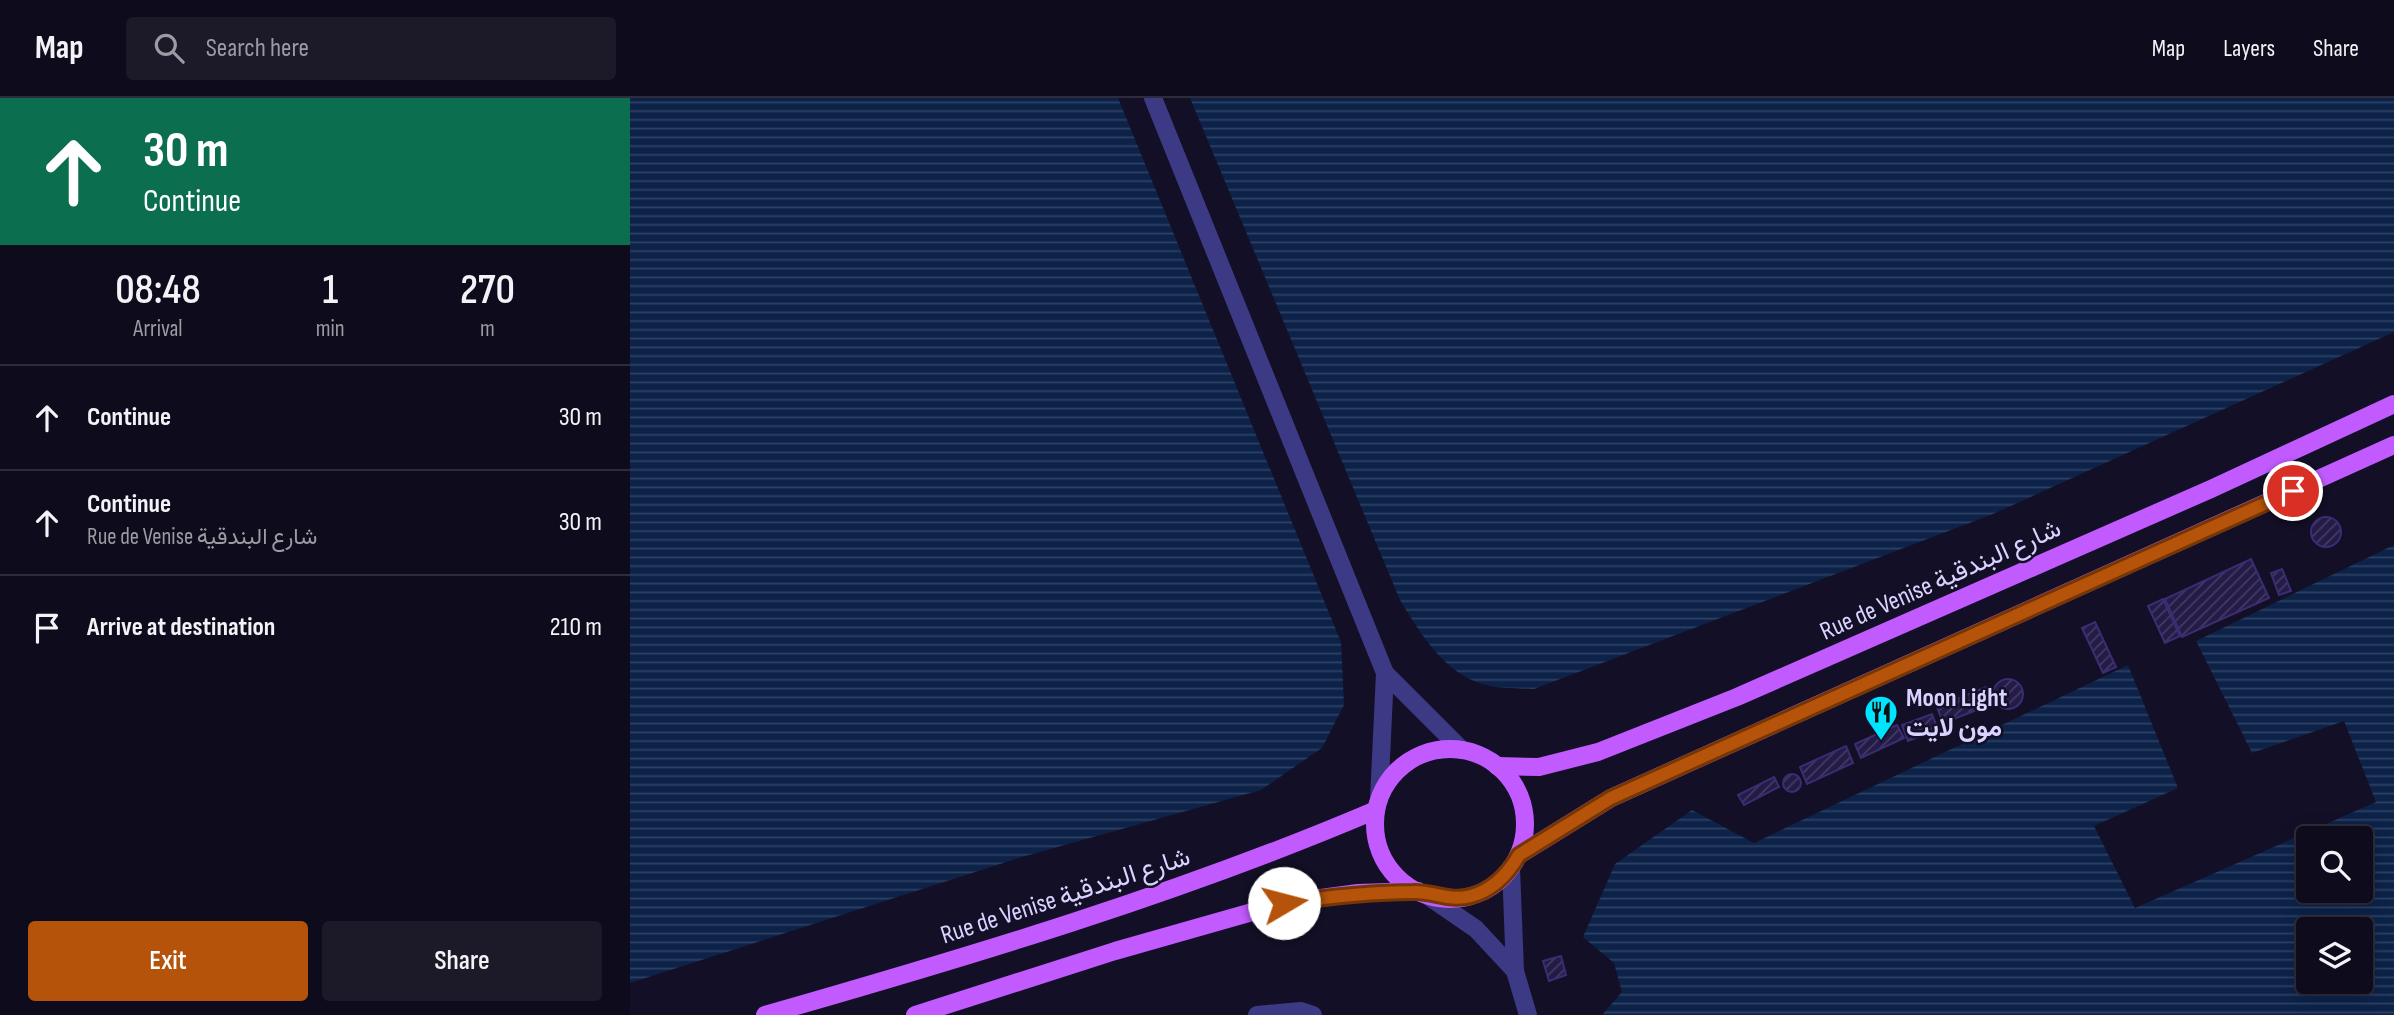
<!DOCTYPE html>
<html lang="en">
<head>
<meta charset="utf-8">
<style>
  :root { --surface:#0e0b1c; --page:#1c1929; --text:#f1f3f6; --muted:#9b9ba3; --line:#2e2b3b; --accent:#b45309 }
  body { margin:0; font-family:"Sofia Sans Condensed",Vazirmatn,sans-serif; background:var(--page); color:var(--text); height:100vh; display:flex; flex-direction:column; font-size:26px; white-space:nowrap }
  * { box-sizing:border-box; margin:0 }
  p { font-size:23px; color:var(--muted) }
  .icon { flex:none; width:38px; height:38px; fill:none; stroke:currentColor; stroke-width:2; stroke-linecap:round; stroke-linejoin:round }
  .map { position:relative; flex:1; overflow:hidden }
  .sheet { display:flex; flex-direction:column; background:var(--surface); width:630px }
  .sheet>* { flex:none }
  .guide { background:#0b6e4f; color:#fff; overflow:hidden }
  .fabs { position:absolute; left:1666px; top:728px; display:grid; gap:14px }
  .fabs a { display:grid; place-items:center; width:77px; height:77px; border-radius:7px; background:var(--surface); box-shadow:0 4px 18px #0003,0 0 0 2px var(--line); font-size:35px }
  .pin { position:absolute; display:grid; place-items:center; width:60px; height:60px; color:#fff; margin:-30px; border:4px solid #fff; border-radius:50%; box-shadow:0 2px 7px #0007 }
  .me { position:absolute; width:77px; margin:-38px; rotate:82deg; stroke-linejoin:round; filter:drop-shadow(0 0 5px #0008) }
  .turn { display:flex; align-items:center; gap:24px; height:147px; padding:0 28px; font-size:32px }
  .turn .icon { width:91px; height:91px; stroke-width:2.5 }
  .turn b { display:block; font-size:49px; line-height:60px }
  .eta { display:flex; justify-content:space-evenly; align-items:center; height:119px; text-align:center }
  .eta b { font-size:42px; font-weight:600; line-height:49px }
  .cta { display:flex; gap:14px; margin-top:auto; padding:14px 28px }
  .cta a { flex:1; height:80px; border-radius:7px; background:var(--accent); color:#fff; font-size:28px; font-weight:600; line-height:80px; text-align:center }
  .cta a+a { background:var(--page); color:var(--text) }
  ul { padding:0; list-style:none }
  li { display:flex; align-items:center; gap:21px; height:105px; padding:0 28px; border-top:2px solid var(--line) }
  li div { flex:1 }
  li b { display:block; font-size:26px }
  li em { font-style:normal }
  header { display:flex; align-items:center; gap:42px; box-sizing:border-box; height:98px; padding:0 35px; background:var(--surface); border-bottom:2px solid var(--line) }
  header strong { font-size:33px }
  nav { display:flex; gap:38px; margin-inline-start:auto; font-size:24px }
  .search { width:490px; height:63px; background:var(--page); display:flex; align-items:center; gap:18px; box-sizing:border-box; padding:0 24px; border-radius:7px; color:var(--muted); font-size:26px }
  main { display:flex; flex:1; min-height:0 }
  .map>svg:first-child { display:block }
</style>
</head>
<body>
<header>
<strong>Map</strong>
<div class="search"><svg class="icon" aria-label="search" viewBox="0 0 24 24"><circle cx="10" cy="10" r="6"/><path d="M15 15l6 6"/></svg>Search here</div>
<nav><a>Map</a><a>Layers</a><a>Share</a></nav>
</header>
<main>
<section class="sheet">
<div class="guide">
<div class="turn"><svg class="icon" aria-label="ahead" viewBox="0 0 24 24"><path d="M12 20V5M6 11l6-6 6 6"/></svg><div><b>30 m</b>Continue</div></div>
</div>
<div class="eta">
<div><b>08:48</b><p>Arrival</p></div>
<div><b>1</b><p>min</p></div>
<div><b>270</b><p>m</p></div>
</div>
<ul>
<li><svg class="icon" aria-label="ahead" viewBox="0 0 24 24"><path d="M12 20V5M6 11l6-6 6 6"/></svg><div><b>Continue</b></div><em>30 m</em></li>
<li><svg class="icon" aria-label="ahead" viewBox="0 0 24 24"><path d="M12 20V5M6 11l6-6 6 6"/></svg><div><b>Continue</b><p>Rue de Venise شارع البندقية</p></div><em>30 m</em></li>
<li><svg class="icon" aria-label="arrive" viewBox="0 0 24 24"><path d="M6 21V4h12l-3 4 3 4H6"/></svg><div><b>Arrive at destination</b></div><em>210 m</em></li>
</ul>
<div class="cta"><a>Exit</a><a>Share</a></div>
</section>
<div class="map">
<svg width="1764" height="917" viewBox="0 0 1764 917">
  <defs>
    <pattern id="water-rules" width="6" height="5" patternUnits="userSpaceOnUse" patternTransform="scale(1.75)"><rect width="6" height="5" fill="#0c2248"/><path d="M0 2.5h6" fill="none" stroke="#2f4163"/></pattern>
    <pattern id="building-hatch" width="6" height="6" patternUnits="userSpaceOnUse" patternTransform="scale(1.75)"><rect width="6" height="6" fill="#241b47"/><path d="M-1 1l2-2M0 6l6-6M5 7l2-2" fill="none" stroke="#433b63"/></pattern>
  </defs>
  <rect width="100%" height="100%" fill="#130f26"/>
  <g fill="url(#water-rules)" fill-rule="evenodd">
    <polygon points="0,0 488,0 711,544 714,607 692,650 631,692 392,759 0,885"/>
    <path d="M560,0H1764V234L1363,416L904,591C889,590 871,591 856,587C815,577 790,535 770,502Z"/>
    <path d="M1764,447V917H972L992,894L984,865L953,839L985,766L1062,712L1124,745L1498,567L1548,690L1464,728L1505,810L1746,704L1714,623L1622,655L1566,543ZM1731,740V793H1678V740ZM1731,831V884H1678V831Z"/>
  </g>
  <g fill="url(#building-hatch)" stroke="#3b2d73" stroke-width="2">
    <circle cx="1696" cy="434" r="15"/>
    <polygon points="1621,461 1639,500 1552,539 1535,501"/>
    <polygon points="1652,471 1661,493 1649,497 1641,475"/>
    <polygon points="1533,501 1550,538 1535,545 1518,508"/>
    <polygon points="1465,524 1486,569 1473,575 1452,530"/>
    <circle cx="1378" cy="596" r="15"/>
    <polygon points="1356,589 1363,606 1313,625 1307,609"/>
    <polygon points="1302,616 1308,632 1278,643 1272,627"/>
    <polygon points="1267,627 1274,640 1231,660 1225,646"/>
    <polygon points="1216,648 1223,665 1177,686 1170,669"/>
    <circle cx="1162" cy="685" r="9"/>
    <polygon points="1144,679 1149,689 1114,707 1108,697"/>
    <polygon points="931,858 936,877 919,883 913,863"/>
  </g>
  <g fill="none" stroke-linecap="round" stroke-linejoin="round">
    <g stroke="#3d3a85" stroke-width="18">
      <polyline points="523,0 755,575 832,652"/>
      <polyline points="749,702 755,575"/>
      <polyline points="881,770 885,873 898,917"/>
      <polyline points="795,796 846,831 885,873"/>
      <polyline points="627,917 671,913 683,917"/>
    </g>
    <g stroke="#c25bff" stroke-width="18">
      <circle cx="820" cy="726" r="75"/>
      <polyline points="867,668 909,669 968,654 1107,599 1581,391 1764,306"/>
      <polyline points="889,757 981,700 1764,347"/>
      <path d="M135,917C341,858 549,796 746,712"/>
      <polyline points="285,917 485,853 654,805 728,795 788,793"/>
    </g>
  </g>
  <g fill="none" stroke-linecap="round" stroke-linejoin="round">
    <defs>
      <path id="route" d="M654,805C697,799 739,794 783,794C803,793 819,804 841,798C863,792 878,776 889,757L981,700L1663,393"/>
    </defs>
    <use href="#route" stroke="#753606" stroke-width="18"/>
    <use href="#route" stroke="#b45309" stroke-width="12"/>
  </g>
  <defs>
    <symbol id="restaurant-pin" viewBox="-11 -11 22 30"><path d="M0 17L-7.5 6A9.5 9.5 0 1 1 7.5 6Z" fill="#00e5ff" stroke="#130f26"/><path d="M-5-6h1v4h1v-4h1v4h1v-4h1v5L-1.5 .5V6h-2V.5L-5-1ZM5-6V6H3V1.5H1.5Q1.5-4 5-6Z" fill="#111"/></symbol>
  </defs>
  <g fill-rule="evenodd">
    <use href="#restaurant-pin" x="1232" y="595" width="38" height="52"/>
  </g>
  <g text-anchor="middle" stroke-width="5" stroke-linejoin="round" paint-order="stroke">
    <g font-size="26" fill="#d9d4ff" stroke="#130f26">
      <text transform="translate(1310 481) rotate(-24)" y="9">Rue de Venise شارع البندقية</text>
      <text transform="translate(435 797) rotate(-18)" y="9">Rue de Venise شارع البندقية</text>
    </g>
    <g font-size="26" font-weight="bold" fill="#d9d4ff" stroke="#130f26" text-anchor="start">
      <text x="1276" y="608">Moon Light<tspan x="1276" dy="30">مون لايت</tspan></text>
    </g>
  </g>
</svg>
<div class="fabs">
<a><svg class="icon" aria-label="search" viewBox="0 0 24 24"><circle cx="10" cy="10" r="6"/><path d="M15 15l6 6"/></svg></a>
<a><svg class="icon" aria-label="layers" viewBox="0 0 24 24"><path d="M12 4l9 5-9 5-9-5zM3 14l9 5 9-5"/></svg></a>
</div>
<div class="pin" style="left:1663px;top:393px;background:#d93025"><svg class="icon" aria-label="arrive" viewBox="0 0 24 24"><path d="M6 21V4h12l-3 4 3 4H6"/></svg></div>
<svg class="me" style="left:654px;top:805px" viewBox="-20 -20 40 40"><circle r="19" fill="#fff"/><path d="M0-13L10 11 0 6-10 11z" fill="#b45309"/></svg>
</div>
</main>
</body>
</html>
